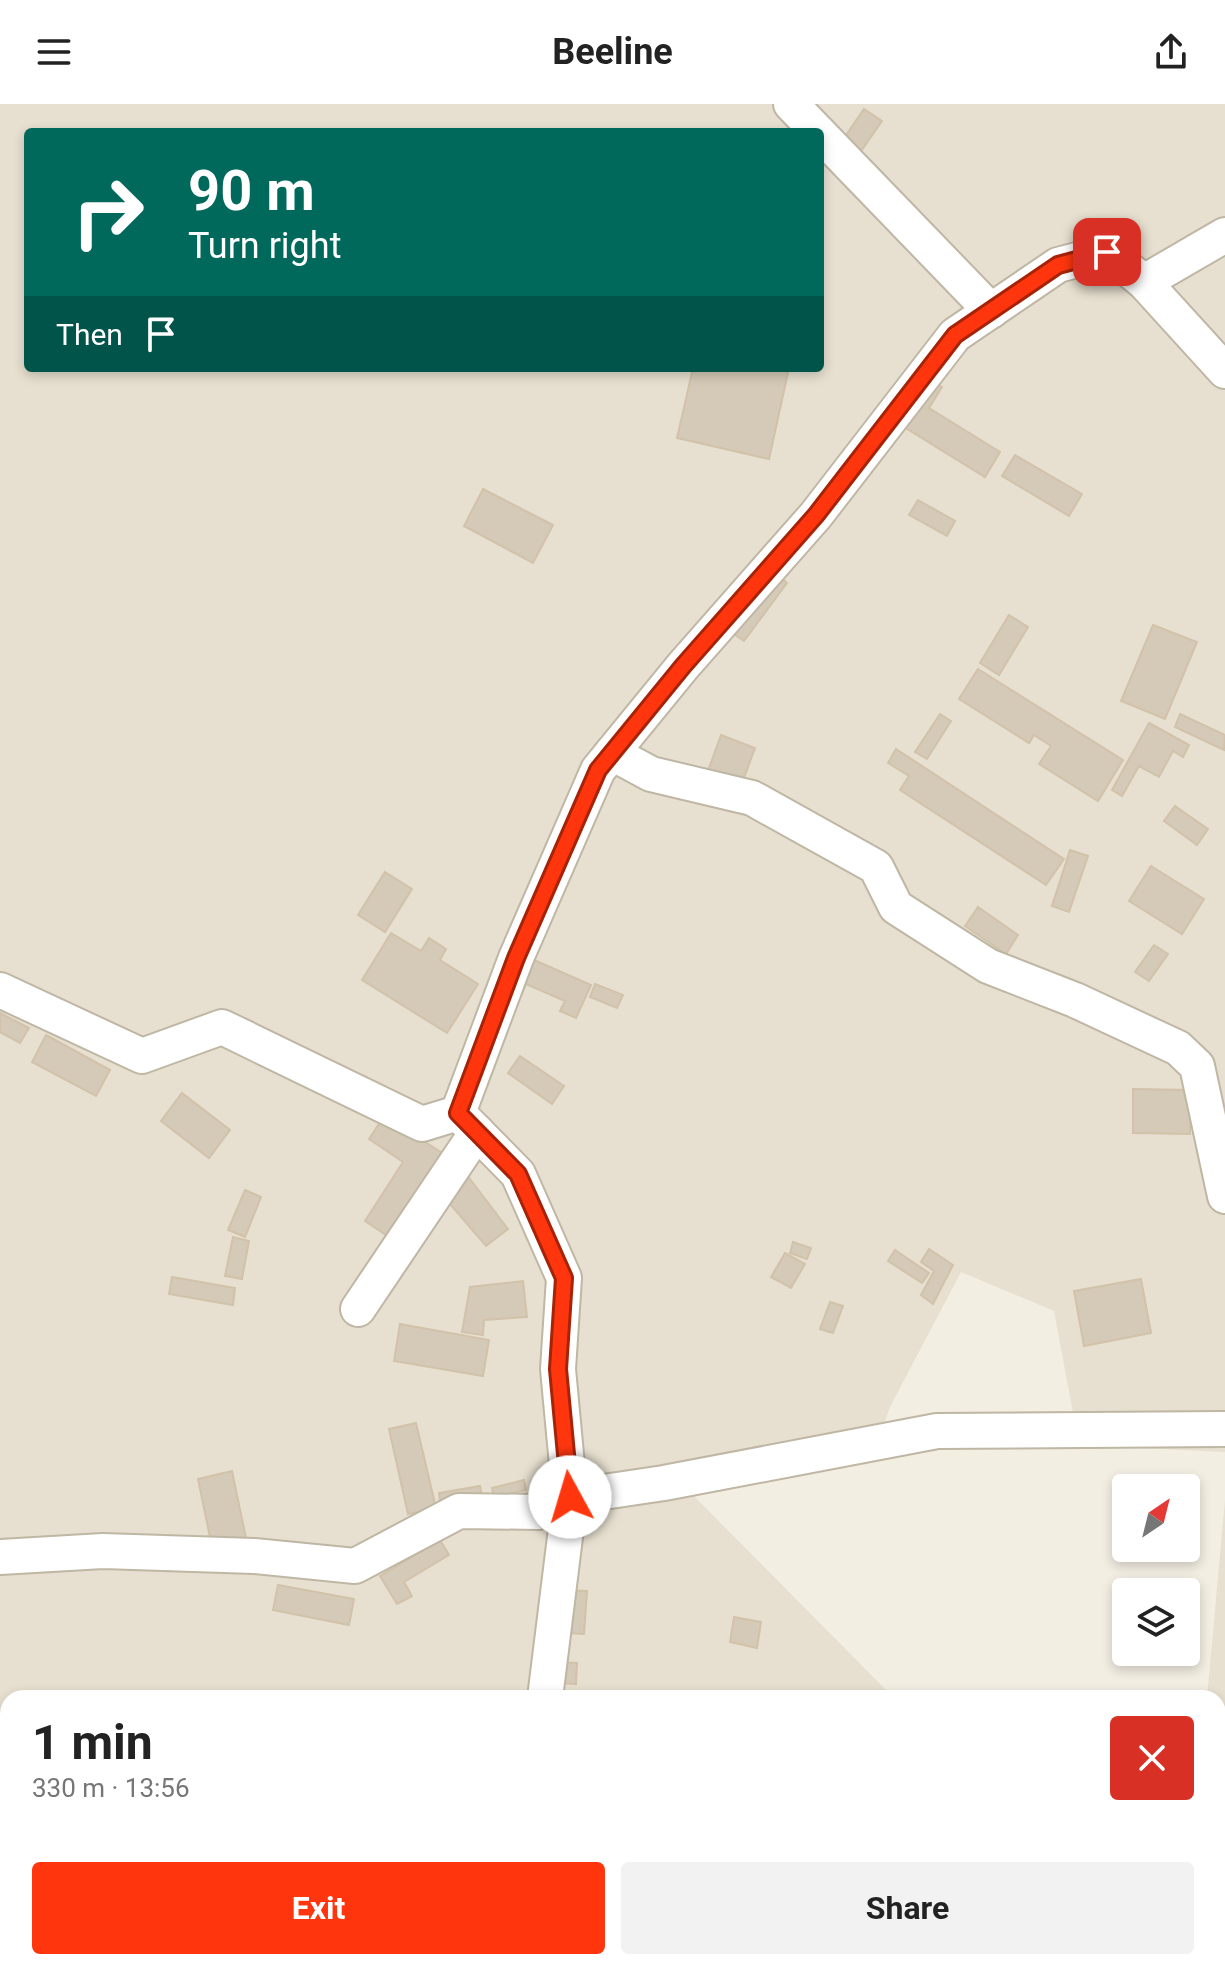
<!DOCTYPE html>
<html lang="en">
<head>
<meta charset="utf-8">
<style>
  :root { --surface:#fff; --page:#f2f2f2; --text:#222; --muted:#767676; --accent:#ff360d }
  body { margin:0; font-family:Roboto,sans-serif; background:var(--page); color:var(--text); height:100vh; display:flex; flex-direction:column; font-size:30px; white-space:nowrap }
  * { box-sizing:border-box; margin:0 }
  p { font-size:26px; color:var(--muted) }
  .icon { flex:none; width:44px; height:44px; fill:none; stroke:currentColor; stroke-width:2; stroke-linecap:round; stroke-linejoin:round }
  .map { position:relative; flex:1; overflow:hidden }
  .side { position:absolute; left:0px; top:1586px; width:1226px; height:280px; display:flex; flex-direction:column; background:var(--surface); border-radius:24px 24px 0 0; box-shadow:0 4px 12px #0003 }
  .side>* { flex:none }
  .top-card { position:absolute; left:24px; top:24px; width:800px; height:244px; border-radius:8px; box-shadow:0 4px 12px #0003; background:#00695c; color:#fff; overflow:hidden }
  .needle { width:52px; rotate:35deg }
  .controls { position:absolute; left:1112px; top:1370px; display:grid; gap:16px }
  .controls a { display:grid; place-items:center; width:88px; height:88px; border-radius:8px; background:var(--surface); box-shadow:0 4px 12px #0003; font-size:40px }
  .pin { position:absolute; display:grid; place-items:center; width:68px; height:68px; color:#fff; margin:-34px; border-radius:16px; box-shadow:0 4px 12px #0006 }
  .me { position:absolute; width:88px; margin:-44px; rotate:354deg; stroke-linejoin:round; filter:drop-shadow(0 0 6px #0008) }
  .turn { display:flex; align-items:center; gap:28px; height:168px; padding:0 32px; font-size:36px }
  .turn .icon { width:104px; height:104px; stroke-width:2.5 }
  .turn b { display:block; font-size:56px; line-height:68px }
  .then { display:flex; align-items:center; height:76px; padding:0 32px; background:#0003; gap:16px; font-size:30px }
  .round { display:grid; place-items:center; flex:none; width:84px; height:84px; border-radius:8px; background:var(--page) }
  .headline { display:flex; align-items:center; justify-content:space-between; height:136px; padding:0 32px }
  h1 { font-size:48px; font-weight:700; line-height:60px }
  .primary-button { display:flex; gap:16px; margin-top:auto; padding:16px 32px }
  .primary-button a { flex:1; height:92px; border-radius:8px; background:var(--accent); color:#fff; font-size:32px; font-weight:700; line-height:92px; text-align:center }
  .primary-button a+a { background:var(--page); color:var(--text) }
  header { display:flex; justify-content:space-between; align-items:center; height:104px; padding:0 32px; background:var(--surface); font-size:36px; font-weight:700 }
  .map>svg:first-child { display:block }
</style>
</head>
<body>
<header><svg class="icon" aria-label="menu" viewBox="0 0 24 24"><path d="M4 6h16M4 12h16M4 18h16"/></svg>Beeline<svg class="icon" aria-label="share" viewBox="0 0 24 24"><path d="M12 15V3M7 8l5-5 5 5M5 13v7h14v-7"/></svg></header>
<div class="map">
<svg width="1225" height="1866" viewBox="0 0 1225 1866">
  <rect width="100%" height="100%" fill="#f3eee2"/>
  <g fill="#e7e0d0" fill-rule="evenodd">
    <path d="M0,0H1225V1348L1079,1341L1054,1207L961,1168L890,1303L875,1346L690,1388L889,1589L923,1594H8V1858H696L695,1866H0ZM28,28H820V264H28Z"/>
    <polygon points="1225,1396 1225,1622 1218,1621 1218,1594 1207,1594"/>
  </g>
  <g fill="#d5cab7" stroke="#d1c2a9" stroke-width="2">
    <polygon points="864,5 882,17 859,50 842,37"/>
    <polygon points="693,264 789,264 769,355 677,334"/>
    <polygon points="927,274 942,283 929,304 1000,348 985,373 899,320"/>
    <polygon points="1015,351 1082,390 1069,412 1002,372"/>
    <polygon points="483,385 553,421 533,459 464,422"/>
    <polygon points="918,396 955,417 947,432 909,411"/>
    <polygon points="775,469 787,479 744,537 731,528"/>
    <polygon points="1009,511 1028,523 999,571 980,559"/>
    <polygon points="1153,521 1197,538 1165,615 1121,597"/>
    <polygon points="978,565 1123,656 1098,697 1039,660 1051,642 1034,631 1029,639 959,595"/>
    <polygon points="940,610 951,617 927,655 915,648"/>
    <polygon points="1180,610 1225,631 1224,646 1175,623"/>
    <polygon points="1149,619 1189,641 1183,653 1173,647 1159,673 1139,662 1122,692 1112,686"/>
    <polygon points="721,631 755,644 738,690 704,678"/>
    <polygon points="896,645 1064,755 1046,781 900,686 909,672 888,659"/>
    <polygon points="1175,702 1208,725 1197,741 1164,717"/>
    <polygon points="1070,746 1088,752 1069,808 1052,802"/>
    <polygon points="1151,762 1204,795 1182,830 1129,797"/>
    <polygon points="385,768 412,785 385,828 358,811"/>
    <polygon points="978,803 1018,831 1006,850 965,822"/>
    <polygon points="391,829 421,847 429,834 446,845 440,856 478,880 447,929 362,876"/>
    <polygon points="1154,841 1168,850 1149,877 1135,868"/>
    <polygon points="525,852 591,881 576,914 560,907 565,897 526,880 521,891 510,886"/>
    <polygon points="595,880 623,891 617,904 590,893"/>
    <polygon points="0,909 29,924 20,939 0,928"/>
    <polygon points="46,931 110,966 96,992 32,958"/>
    <polygon points="520,952 564,982 552,1000 508,969"/>
    <polygon points="1133,985 1190,986 1190,1030 1133,1029"/>
    <polygon points="182,989 230,1026 209,1054 161,1017"/>
    <polygon points="384,1012 444,1050 389,1133 365,1117 403,1058 369,1035"/>
    <polygon points="460,1062 508,1125 486,1142 443,1092"/>
    <polygon points="245,1086 261,1093 245,1133 228,1126"/>
    <polygon points="233,1133 249,1137 242,1175 225,1172"/>
    <polygon points="793,1138 811,1144 807,1155 790,1149"/>
    <polygon points="929,1145 953,1161 933,1200 921,1191 934,1167 921,1158"/>
    <polygon points="895,1146 929,1169 922,1179 888,1157"/>
    <polygon points="785,1149 805,1160 791,1184 771,1173"/>
    <polygon points="172,1173 235,1184 233,1201 169,1190"/>
    <polygon points="1141,1175 1151,1229 1084,1242 1074,1187"/>
    <polygon points="523,1177 527,1213 484,1216 483,1231 462,1228 470,1183"/>
    <polygon points="830,1198 843,1202 833,1229 820,1225"/>
    <polygon points="400,1220 489,1236 483,1272 394,1257"/>
    <polygon points="416,1319 436,1404 408,1410 389,1325"/>
    <polygon points="232,1367 247,1439 213,1448 198,1375"/>
    <polygon points="524,1376 526,1386 494,1393 492,1384"/>
    <polygon points="480,1382 483,1396 441,1403 439,1389"/>
    <polygon points="440,1436 449,1451 404,1478 412,1492 397,1500 380,1472"/>
    <polygon points="278,1481 354,1495 349,1521 273,1506"/>
    <polygon points="568,1486 587,1487 584,1530 565,1529"/>
    <polygon points="734,1513 761,1518 757,1544 730,1538"/>
    <polygon points="561,1558 577,1559 576,1580 560,1579"/>
    <polygon points="0,1685 8,1699 0,1704"/>
    <polygon points="0,1791 8,1799 8,1823 0,1816"/>
    <polygon points="63,1858 86,1858 81,1866 75,1866"/>
    <polygon points="108,1858 189,1858 185,1866 122,1866"/>
    <polygon points="342,1858 404,1858 397,1866 352,1866"/>
    <polygon points="449,1858 485,1858 492,1860 490,1866 462,1866 448,1861"/>
    <polygon points="623,1858 641,1858 640,1864 652,1866 622,1866"/>
  </g>
  <g fill="none" stroke-linecap="round" stroke-linejoin="round">
    <defs>
      <g id="minor">
        <polyline points="791,0 818,28"/>
        <polyline points="820,30 991,207"/>
        <polyline points="1144,178 1225,131"/>
        <polyline points="612,649 651,670 752,694 876,763 896,803 988,862 1075,896 1178,944 1197,962 1225,1092"/>
        <polyline points="0,886 142,952 222,923 422,1020 458,1009"/>
        <polyline points="358,1205 477,1028"/>
        <polyline points="0,1453 103,1447 254,1452 355,1462 459,1407 539,1408 570,1393 664,1379 937,1327 1225,1325"/>
        <polyline points="545,1594 570,1393 558,1265 564,1174 518,1070 458,1009 516,854 598,666 683,562 816,411 955,231 1058,161 1107,148 1144,178 1225,267"/>
        <polyline points="511,1866 511,1858"/>
      </g>
    </defs>
    <use href="#minor" stroke="#bfb6a4" stroke-width="38"/>
    <use href="#minor" stroke="#fff" stroke-width="34"/>
  </g>
  <g fill="none" stroke-linecap="round" stroke-linejoin="round">
    <defs>
      <polyline id="route" points="570,1393 558,1265 564,1174 518,1070 458,1009 516,854 598,666 683,562 816,411 955,231 1058,161 1107,148"/>
    </defs>
    <use href="#route" stroke="#a62308" stroke-width="20"/>
    <use href="#route" stroke="#ff360d" stroke-width="14"/>
  </g>
</svg>
<div class="controls">
<a><svg class="needle" viewBox="-14 -14 28 28"><path d="M0-13l5 13h-10z" fill="#e53935"/><path d="M0 13l5-13h-10z" fill="#767676"/></svg></a>
<a><svg class="icon" aria-label="layers" viewBox="0 0 24 24"><path d="M12 4l9 5-9 5-9-5zM3 14l9 5 9-5"/></svg></a>
</div>
<div class="pin" style="left:1107px;top:148px;background:#d93025"><svg class="icon" aria-label="arrive" viewBox="0 0 24 24"><path d="M6 21V4h12l-3 4 3 4H6"/></svg></div>
<svg class="me" style="left:570px;top:1393px" viewBox="-20 -20 40 40"><circle r="19" fill="#fff"/><path d="M0-13L10 11 0 6-10 11z" fill="#ff360d"/></svg>
<div class="top-card">
<div class="turn"><svg class="icon" aria-label="right" viewBox="0 0 24 24"><path d="M7 20v-9h11M14 6l5 5-5 5"/></svg><div><b>90 m</b>Turn right</div></div>
<div class="then">Then<svg class="icon" aria-label="arrive" viewBox="0 0 24 24"><path d="M6 21V4h12l-3 4 3 4H6"/></svg></div>
</div>
<section class="side">
<div class="headline"><div><h1>1 min</h1><p>330 m · 13:56</p></div><a class="round" style="background:#d93025;color:#fff"><svg class="icon" aria-label="close" viewBox="0 0 24 24"><path d="M6 6l12 12M18 6L6 18"/></svg></a></div>
<div class="primary-button"><a>Exit</a><a>Share</a></div>
</section>
</div>
</body>
</html>
